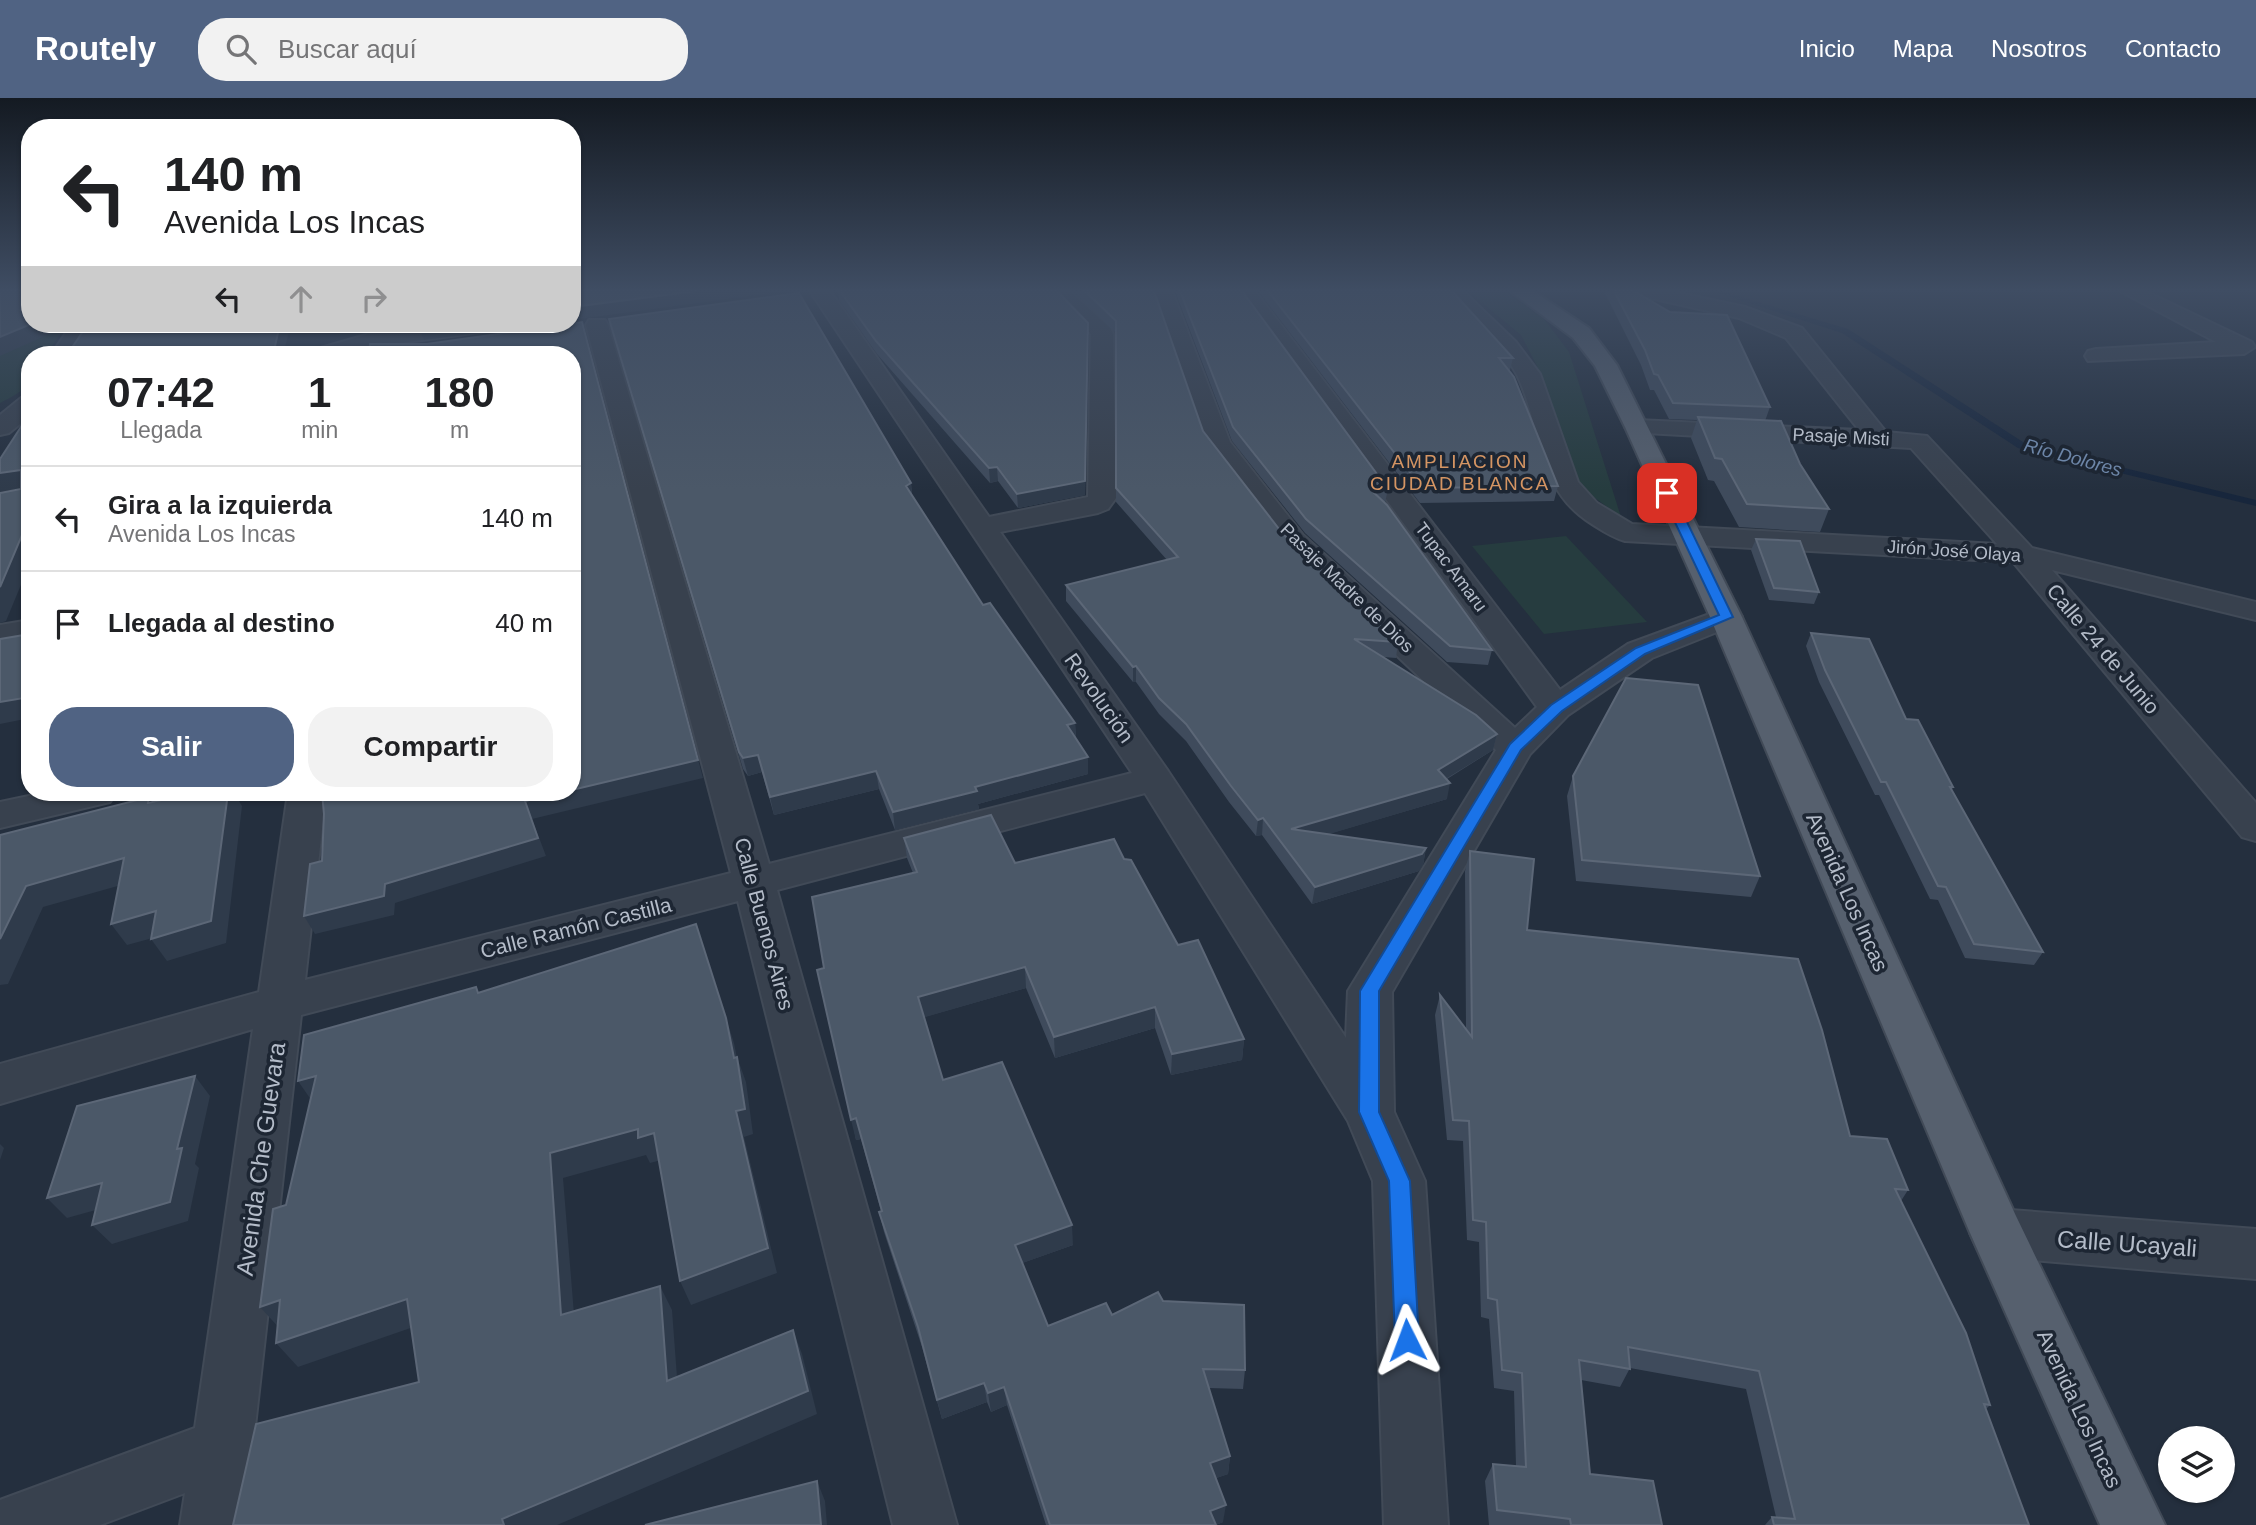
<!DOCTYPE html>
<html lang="es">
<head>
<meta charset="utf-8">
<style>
  :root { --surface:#fff; --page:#f2f2f2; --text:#202124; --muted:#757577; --line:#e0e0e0; --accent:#506383 }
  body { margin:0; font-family:Arial,sans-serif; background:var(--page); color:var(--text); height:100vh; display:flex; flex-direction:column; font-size:26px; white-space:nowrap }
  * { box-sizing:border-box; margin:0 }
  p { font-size:23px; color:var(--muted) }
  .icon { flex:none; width:38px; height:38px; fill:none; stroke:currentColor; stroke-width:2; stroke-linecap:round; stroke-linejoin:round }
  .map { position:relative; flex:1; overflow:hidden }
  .drawer { position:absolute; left:21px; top:248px; width:560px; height:455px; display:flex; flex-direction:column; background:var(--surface); border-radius:28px; box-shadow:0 2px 5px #0004 }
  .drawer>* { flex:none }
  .hud { position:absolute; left:21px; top:21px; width:560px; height:214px; border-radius:28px; box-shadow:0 2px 5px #0004; background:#fff; color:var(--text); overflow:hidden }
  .fabs { position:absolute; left:2158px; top:1328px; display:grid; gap:14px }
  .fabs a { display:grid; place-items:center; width:77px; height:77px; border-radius:50%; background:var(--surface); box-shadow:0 2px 5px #0004; font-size:35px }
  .pin { position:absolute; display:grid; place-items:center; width:60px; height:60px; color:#fff; margin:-30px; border-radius:14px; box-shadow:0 4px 10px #0006 }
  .me { position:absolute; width:77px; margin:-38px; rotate:357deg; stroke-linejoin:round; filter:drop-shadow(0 0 5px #0008) }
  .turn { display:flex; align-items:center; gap:24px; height:147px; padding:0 28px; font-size:32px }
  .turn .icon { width:91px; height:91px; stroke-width:2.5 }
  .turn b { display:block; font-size:49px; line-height:60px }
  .lanes { display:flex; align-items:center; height:66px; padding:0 28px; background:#0003; justify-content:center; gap:35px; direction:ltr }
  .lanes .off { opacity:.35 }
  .eta { display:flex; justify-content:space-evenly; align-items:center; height:119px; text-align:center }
  .eta b { font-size:42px; font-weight:800; line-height:49px }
  .cta { display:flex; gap:14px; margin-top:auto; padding:14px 28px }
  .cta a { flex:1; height:80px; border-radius:28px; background:var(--accent); color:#fff; font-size:28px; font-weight:800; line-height:80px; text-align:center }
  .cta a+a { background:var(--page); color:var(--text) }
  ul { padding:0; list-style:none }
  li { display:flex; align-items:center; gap:21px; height:105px; padding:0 28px; border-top:2px solid var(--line) }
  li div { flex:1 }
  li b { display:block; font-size:26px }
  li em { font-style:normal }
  header { display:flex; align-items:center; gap:42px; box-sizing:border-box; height:98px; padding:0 35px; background:var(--accent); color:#fff }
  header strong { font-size:33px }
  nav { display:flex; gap:38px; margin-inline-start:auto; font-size:24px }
  .search { width:490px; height:63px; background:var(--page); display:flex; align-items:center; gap:18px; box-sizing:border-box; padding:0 24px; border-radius:28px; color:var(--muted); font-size:26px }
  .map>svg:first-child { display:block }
</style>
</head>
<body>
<header>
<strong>Routely</strong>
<div class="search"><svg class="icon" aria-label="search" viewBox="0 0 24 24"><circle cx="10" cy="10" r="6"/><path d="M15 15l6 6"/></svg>Buscar aquí</div>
<nav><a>Inicio</a><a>Mapa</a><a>Nosotros</a><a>Contacto</a></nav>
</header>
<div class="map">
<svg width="2256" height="1427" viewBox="0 0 2256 1427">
  <rect width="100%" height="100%" fill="#242f3e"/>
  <g fill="#263c3f">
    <path d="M0,193L30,226H67L46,257H30C30,288 28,291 0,305Z"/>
    <polygon points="1468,193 1506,194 1544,221 1569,254 1621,419 1580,389 1539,272 1521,237"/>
    <polygon points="1566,438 1647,524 1544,536 1472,448"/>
  </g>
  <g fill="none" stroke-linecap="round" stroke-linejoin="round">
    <polygon fill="#17263c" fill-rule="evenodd" points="1711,193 1722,193 1848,231 2026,346 2256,402 2256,408 2018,350 1842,235"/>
    <defs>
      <g id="minor">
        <polygon points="810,193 830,193 989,419 1088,399 1091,236 1049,193 1070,193 1110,230 1113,235 1116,400 1108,411 1098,415 1000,434 1168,673 1346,940 1348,893 1496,652 1283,449 1205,345 1152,193 1172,193 1230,344 1303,437 1515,630 1537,609 1235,193 1255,193 1560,592 1628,546 1726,510 1737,512 1742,519 1737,526 1652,560 1568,617 1530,656 1392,894 1394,1014 1425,1083 1448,1427 1384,1427 1373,1083 1348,1023 1145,695 777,792 957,1427 893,1427 738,803 301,917 244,1427 180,1427 185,1395 100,1427 0,1427 0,1402 195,1330 253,931 0,1006 0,966 259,894 288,695 326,695 305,882 731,775 586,227 589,222 605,222 608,227 769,766 1132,675"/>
        <path d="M1442,193H1463L1516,244L1540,276L1578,384L1597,405L1632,426L1997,446L1911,350L1628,334L1625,329L1628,324L1637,322L1859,332L1786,240L1739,220L1637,197L1634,193H1670L1745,209L1802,230L1886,334L1927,338L2032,450L2256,504V522L2052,472L2256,705V743L2242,739L2013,464L1625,443C1612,439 1603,433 1592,426C1535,391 1543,331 1517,277C1500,243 1463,223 1442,193Z"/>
        <polygon points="2120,193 2145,193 2252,244 2255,249 2244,256 2088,263 2085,258 2088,253 2096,251 2216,244"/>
        <polygon points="72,226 93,226 73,257 51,257"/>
        <polygon points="448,226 505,226 494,232 371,249 345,257 311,257 314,252 369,236"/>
        <polygon points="30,298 30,318 9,335 0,337 0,317 21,300"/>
        <polygon points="30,522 30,542 0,547 0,527"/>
        <polygon points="43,695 116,695 110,704 0,730 0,704"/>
        <polygon points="1997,1111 2256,1131 2256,1181 1997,1159 1978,1152 1970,1135 1978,1118"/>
      </g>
      <polygon id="major" points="1510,193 1533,193 1589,230 1617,267 1742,519 2016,1118 2165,1427 2100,1427 1970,1135 1710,519 1625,329 1595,268 1573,240"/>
    </defs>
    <use href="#minor" stroke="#414a57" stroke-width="4"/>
    <use href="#major" stroke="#414a57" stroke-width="4"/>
    <use href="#minor" fill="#38414e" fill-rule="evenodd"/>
    <use href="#major" fill="#56606e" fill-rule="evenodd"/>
  </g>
  <g fill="#3f4b5c">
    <polygon points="838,193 1057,193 1088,237 1085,397 1018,410 998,383 990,385 877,256 839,202"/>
    <polygon points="1073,193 1154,193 1203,333 1283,436 1398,544 1396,560 1383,559 1497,636 1493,652 1447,681 1447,701 1328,736 1426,750 1423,767 1419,773 1312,806 1262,737 1256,738 1229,704 1186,643 1159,616 1136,584 1133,584 1066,503 1066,487 1167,462 1116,404 1116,235"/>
    <polygon points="1175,193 1242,193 1388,391 1385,405 1492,552 1488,567 1447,564 1305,435 1232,343"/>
    <polygon points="1258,193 1452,193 1513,260 1510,272 1509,272 1558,388 1554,403 1420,405"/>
    <polygon points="1466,193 1496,193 1468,194"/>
    <polygon points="1604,193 1634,193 1770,309 1765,323 1800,366 1829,411 1820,434 1739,429 1714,383 1708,382 1691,340 1697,322 1669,321 1654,292 1650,292 1641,267"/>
    <polygon points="375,226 544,226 424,242 420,229 414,227 378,232"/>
    <polygon points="612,234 911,385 912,397 983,507 1075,625 1076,641 1088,676 978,706 979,711 895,732 879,691 774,717 762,674 748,678 743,671"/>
    <polygon points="1756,441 1819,494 1814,506 1769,502 1751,452"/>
    <polygon points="1811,535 1906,621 1953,689 1952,692 2043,854 2034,867 1965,860 1938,802 1930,801 1879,697 1875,697 1819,584 1806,548"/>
    <polygon points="1573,678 1760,778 1751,799 1576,783 1567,698"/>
    <polygon points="904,740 1015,765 1124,761 1178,847 1244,941 1242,962 1171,977 1155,930 1055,960 1026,890 924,919 943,982 1073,1147 1022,1165 1048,1228 1112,1217 1163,1203 1245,1272 1243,1291 1209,1290 1230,1358 1228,1376 1216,1380 1223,1424 1216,1427 1046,1427 1007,1307 991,1314 987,1304 942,1321 922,1249 884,1134 879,1114 881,1113 861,1041 856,1042 824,870 913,775 907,760"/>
    <polygon points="1470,753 1527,832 1850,1038 1908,1092 1901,1103 1990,1307 1986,1311 2029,1427 1765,1427 1772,1419 1776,1419 1746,1291 1630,1270 1620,1289 1581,1282 1590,1376 1662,1427 1489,1427 1485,1383 1493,1366 1516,1368 1514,1293 1494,1290 1489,1221 1481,1219 1479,1144 1467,1142 1463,1043 1447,1042 1435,917 1440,897 1466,931 1465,773"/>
  </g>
  <g fill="#2f3b4b">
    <polygon points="697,193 786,193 572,222 572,209"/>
    <polygon points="582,224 703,680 532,721 546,758 395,805 394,817 315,836 304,818 385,786 525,703 560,695 572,695"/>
    <polygon points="31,226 72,226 0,258 0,239"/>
    <polygon points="280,226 291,226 283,257 273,257"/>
    <polygon points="375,226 413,226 414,227 378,232"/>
    <polygon points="449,226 544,226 424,242 419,230"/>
    <polygon points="1088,237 1085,397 1018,410 1017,396"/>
    <polygon points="997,369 998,383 990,385 989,370"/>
    <polygon points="21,372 30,389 0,394 0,375"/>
    <polygon points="911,385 912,400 906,388"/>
    <polygon points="25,430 30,430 30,465 6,523 0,525 0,489"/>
    <polygon points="1136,568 1136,584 1133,584 1133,569"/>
    <polygon points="30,599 30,620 0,626 0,604"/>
    <polygon points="1075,625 1076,642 1067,627"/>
    <polygon points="1497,636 1493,652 1434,688 1438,672"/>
    <polygon points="758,657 762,674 748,678 743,660"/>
    <polygon points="1088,659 1088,676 978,706 979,711 895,732 893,714 975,689"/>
    <polygon points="876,673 879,691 774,717 770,699"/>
    <polygon points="1450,685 1447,701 1289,748 1291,731"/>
    <polygon points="228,695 234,695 242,708 226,845 167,863 151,841"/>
    <polygon points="1263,720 1262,737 1256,738 1258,722"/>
    <polygon points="1426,750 1423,767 1419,773 1312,806 1315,789"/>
    <polygon points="124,760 139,782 43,809 8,886 0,887 0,841 26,788"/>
    <polygon points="156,813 171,835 127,847 111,826"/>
    <polygon points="696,826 734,945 738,965 737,959 746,984 753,1036 744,1039 777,1175 691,1207 680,1183 736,1013 734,960"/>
    <polygon points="1025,869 1026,890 922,920 918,899"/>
    <polygon points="1155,909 1155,930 1055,960 1054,939"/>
    <polygon points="1244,941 1242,962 1171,977 1172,956"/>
    <polygon points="195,978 210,998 195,1066 199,1070 188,1123 112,1146 92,1127 177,1051"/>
    <polygon points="316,978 316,1009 298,983"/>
    <polygon points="856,1020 861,1041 856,1042 851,1022"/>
    <polygon points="638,1031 654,1035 665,1061 650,1065 646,1057 563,1080 576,1241 561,1217 550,1055"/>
    <polygon points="0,1046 4,1050 0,1062"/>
    <polygon points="102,1085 121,1105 67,1120 47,1100"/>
    <polygon points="1072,1127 1073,1147 1017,1167 1015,1147"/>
    <polygon points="660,1188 672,1212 679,1306 667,1283"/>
    <polygon points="407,1201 425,1225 298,1269 276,1245"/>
    <polygon points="280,1202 282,1233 260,1209"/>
    <polygon points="793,1232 802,1256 817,1316 557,1427 504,1427 502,1421"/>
    <polygon points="984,1285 987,1304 942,1321 937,1302"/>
    <polygon points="1004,1289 1007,1307 991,1314 988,1295"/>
    <polygon points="1230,1358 1228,1376 1208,1383 1210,1365"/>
    <polygon points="817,1383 825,1403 827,1427 821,1427"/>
    <polygon points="1226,1407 1223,1424 1216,1427 1210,1413"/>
  </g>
  <g fill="#4b5868" stroke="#5c6777" stroke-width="2">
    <polygon points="0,193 30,193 30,226 31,226 0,239"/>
    <polygon points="572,193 697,193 572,209"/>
    <polygon points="840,193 1057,193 1088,225 1085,383 1017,396 997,369 989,370 876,243"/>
    <polygon points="1085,193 1154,193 1203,333 1283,436 1398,544 1354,541 1476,617 1497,636 1438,672 1450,685 1291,731 1426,750 1422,756 1315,789 1263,720 1258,722 1231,688 1186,626 1159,600 1136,568 1133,569 1066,487 1178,459 1116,390 1116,223"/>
    <polygon points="1180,193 1242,193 1388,391 1370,391 1387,407 1492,552 1450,548 1306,421 1233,329"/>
    <polygon points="1268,193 1452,193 1513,260 1499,260 1514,279 1558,388 1422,390"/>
    <polygon points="1614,193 1634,193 1670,214 1727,217 1770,309 1673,305 1658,277 1654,276 1645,252"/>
    <polygon points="799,195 911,385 906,388 983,507 990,505 1075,625 1067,627 1088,659 975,689 977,693 893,714 876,673 770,699 758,657 743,660 739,654 609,221"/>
    <polygon points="582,224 698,662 572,692 572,257 369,257 370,246 427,246"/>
    <polygon points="88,226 280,226 273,257 67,257"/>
    <polygon points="421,226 449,226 419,230"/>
    <polygon points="30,315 30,430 25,430 0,489 0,395 21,391 21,372 0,375 0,361"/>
    <polygon points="1698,319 1781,323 1800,366 1829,411 1747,406 1722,361 1715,360"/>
    <polygon points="1756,441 1800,443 1819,494 1774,490"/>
    <polygon points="1811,535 1869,541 1906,621 1918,622 1953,689 1950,689 2043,854 1974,846 1946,789 1938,788 1886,684 1881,684 1825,572"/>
    <polygon points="30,536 30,599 0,604 0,541"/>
    <polygon points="1626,580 1698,587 1760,778 1582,762 1573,678"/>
    <polygon points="193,695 228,695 211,823 151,841 156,813 111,826 124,760 26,788 0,841 0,737 149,699 148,705"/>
    <polygon points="322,695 560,695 525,703 538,740 385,786 384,798 304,818 310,766 322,763 324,716"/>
    <polygon points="991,717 1015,765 1114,741 1124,761 1131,762 1178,847 1198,842 1244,941 1172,956 1155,909 1054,939 1025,869 918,899 943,982 1002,964 1072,1127 1015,1147 1048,1228 1106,1205 1112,1217 1158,1194 1163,1203 1244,1207 1245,1272 1203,1271 1230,1358 1210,1365 1226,1407 1210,1413 1216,1427 1050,1427 1004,1289 988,1295 984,1285 937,1302 918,1229 879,1114 882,1113 856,1020 851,1022 817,872 824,870 812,799 917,774 904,740"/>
    <polygon points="1470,753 1534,761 1527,832 1798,861 1822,932 1850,1038 1887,1041 1908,1092 1895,1091 1966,1235 1990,1307 1984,1306 2029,1427 1774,1427 1772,1419 1795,1421 1759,1273 1628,1249 1630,1271 1579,1262 1590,1376 1653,1383 1662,1427 1571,1427 1570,1421 1497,1412 1493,1366 1526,1369 1522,1275 1502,1272 1497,1202 1488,1200 1486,1124 1473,1122 1469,1023 1453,1022 1440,897 1472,939"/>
    <polygon points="696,826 726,920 734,960 737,959 745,1011 736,1013 768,1150 680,1183 654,1035 638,1040 638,1031 550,1055 561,1217 660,1188 667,1283 793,1232 808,1293 502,1421 504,1427 233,1427 256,1326 419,1284 407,1201 276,1245 280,1202 260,1209 273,1111 286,1107 316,978 298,983 304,937 476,889 478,895"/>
    <polygon points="195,978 177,1051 182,1050 170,1104 92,1127 102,1085 47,1100 77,1008"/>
    <polygon points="817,1383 821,1427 645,1427"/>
  </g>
  <linearGradient id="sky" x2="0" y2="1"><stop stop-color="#141a22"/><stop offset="0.49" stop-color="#3f4d63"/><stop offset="1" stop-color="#3f4d63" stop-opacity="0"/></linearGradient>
  <rect width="2256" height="392" fill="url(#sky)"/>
  <polygon fill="#1a73e8" stroke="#114b97" stroke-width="2" points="1663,392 1673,395 1733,519 1645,556 1562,613 1521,652 1379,893 1379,1014 1410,1083 1419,1242 1415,1250 1407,1253 1399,1250 1395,1242 1389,1083 1359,1014 1360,893 1510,646 1551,607 1636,550 1719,517 1661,395"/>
  <g text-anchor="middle" stroke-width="7" stroke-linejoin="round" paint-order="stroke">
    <g font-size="18" fill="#b4bcc9" stroke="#1d2633">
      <text transform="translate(1841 339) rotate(3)" y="6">Pasaje Misti</text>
      <text transform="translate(1954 453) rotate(4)" y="6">Jirón José Olaya</text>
      <text transform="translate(1451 469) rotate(53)" y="6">Tupac Amaru</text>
      <text transform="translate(1347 490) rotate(44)" y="6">Pasaje Madre de Dios</text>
    </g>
    <g font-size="19" font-style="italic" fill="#6d86a8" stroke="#1d2633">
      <text transform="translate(2073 359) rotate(15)" y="7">Río Dolores</text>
    </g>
    <g font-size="19" letter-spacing="2" fill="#d59563" stroke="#1d2633">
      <text x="1460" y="370">AMPLIACION<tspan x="1460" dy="22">CIUDAD BLANCA</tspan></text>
    </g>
    <g font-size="21" fill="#b4bcc9" stroke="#1d2633">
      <text transform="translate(2103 551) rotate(50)" y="7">Calle 24 de Junio</text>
      <text transform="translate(1099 600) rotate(55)" y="7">Revolución</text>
      <text transform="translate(1847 794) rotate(66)" y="7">Avenida Los Incas</text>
      <text transform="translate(764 826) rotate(75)" y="7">Calle Buenos Aires</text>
      <text transform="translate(576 830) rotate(-14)" y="7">Calle Ramón Castilla</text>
      <text transform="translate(2079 1311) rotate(65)" y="7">Avenida Los Incas</text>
    </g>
    <g font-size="24" fill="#b4bcc9" stroke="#1d2633">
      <text transform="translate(261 1061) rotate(-82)" y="8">Avenida Che Guevara</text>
      <text transform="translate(2127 1146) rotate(4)" y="8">Calle Ucayali</text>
    </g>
  </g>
</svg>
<div class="fabs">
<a><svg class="icon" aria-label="layers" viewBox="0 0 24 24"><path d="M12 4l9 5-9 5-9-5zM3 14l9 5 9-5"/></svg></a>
</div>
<div class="pin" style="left:1667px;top:395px;background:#d93025"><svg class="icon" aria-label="arrive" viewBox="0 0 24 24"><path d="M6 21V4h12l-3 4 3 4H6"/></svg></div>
<svg class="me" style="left:1407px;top:1242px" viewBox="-20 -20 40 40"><path d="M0-17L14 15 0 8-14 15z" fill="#1a73e8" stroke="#fff" stroke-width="4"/></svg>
<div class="hud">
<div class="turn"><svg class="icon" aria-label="left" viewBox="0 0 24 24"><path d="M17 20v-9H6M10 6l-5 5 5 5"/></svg><div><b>140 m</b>Avenida Los Incas</div></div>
<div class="lanes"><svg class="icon" aria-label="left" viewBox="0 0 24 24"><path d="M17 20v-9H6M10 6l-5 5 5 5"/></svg><svg class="icon off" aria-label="ahead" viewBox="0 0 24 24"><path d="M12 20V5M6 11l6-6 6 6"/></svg><svg class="icon off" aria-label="right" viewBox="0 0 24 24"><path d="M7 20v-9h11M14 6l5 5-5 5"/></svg></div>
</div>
<section class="drawer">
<div class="eta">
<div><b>07:42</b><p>Llegada</p></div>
<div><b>1</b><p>min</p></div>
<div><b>180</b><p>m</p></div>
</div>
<ul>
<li><svg class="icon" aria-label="left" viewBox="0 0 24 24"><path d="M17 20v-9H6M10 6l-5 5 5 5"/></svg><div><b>Gira a la izquierda</b><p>Avenida Los Incas</p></div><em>140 m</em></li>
<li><svg class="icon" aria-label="arrive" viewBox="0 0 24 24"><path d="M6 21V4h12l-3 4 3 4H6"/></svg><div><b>Llegada al destino</b></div><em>40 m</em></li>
</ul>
<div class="cta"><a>Salir</a><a>Compartir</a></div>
</section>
</div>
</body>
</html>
